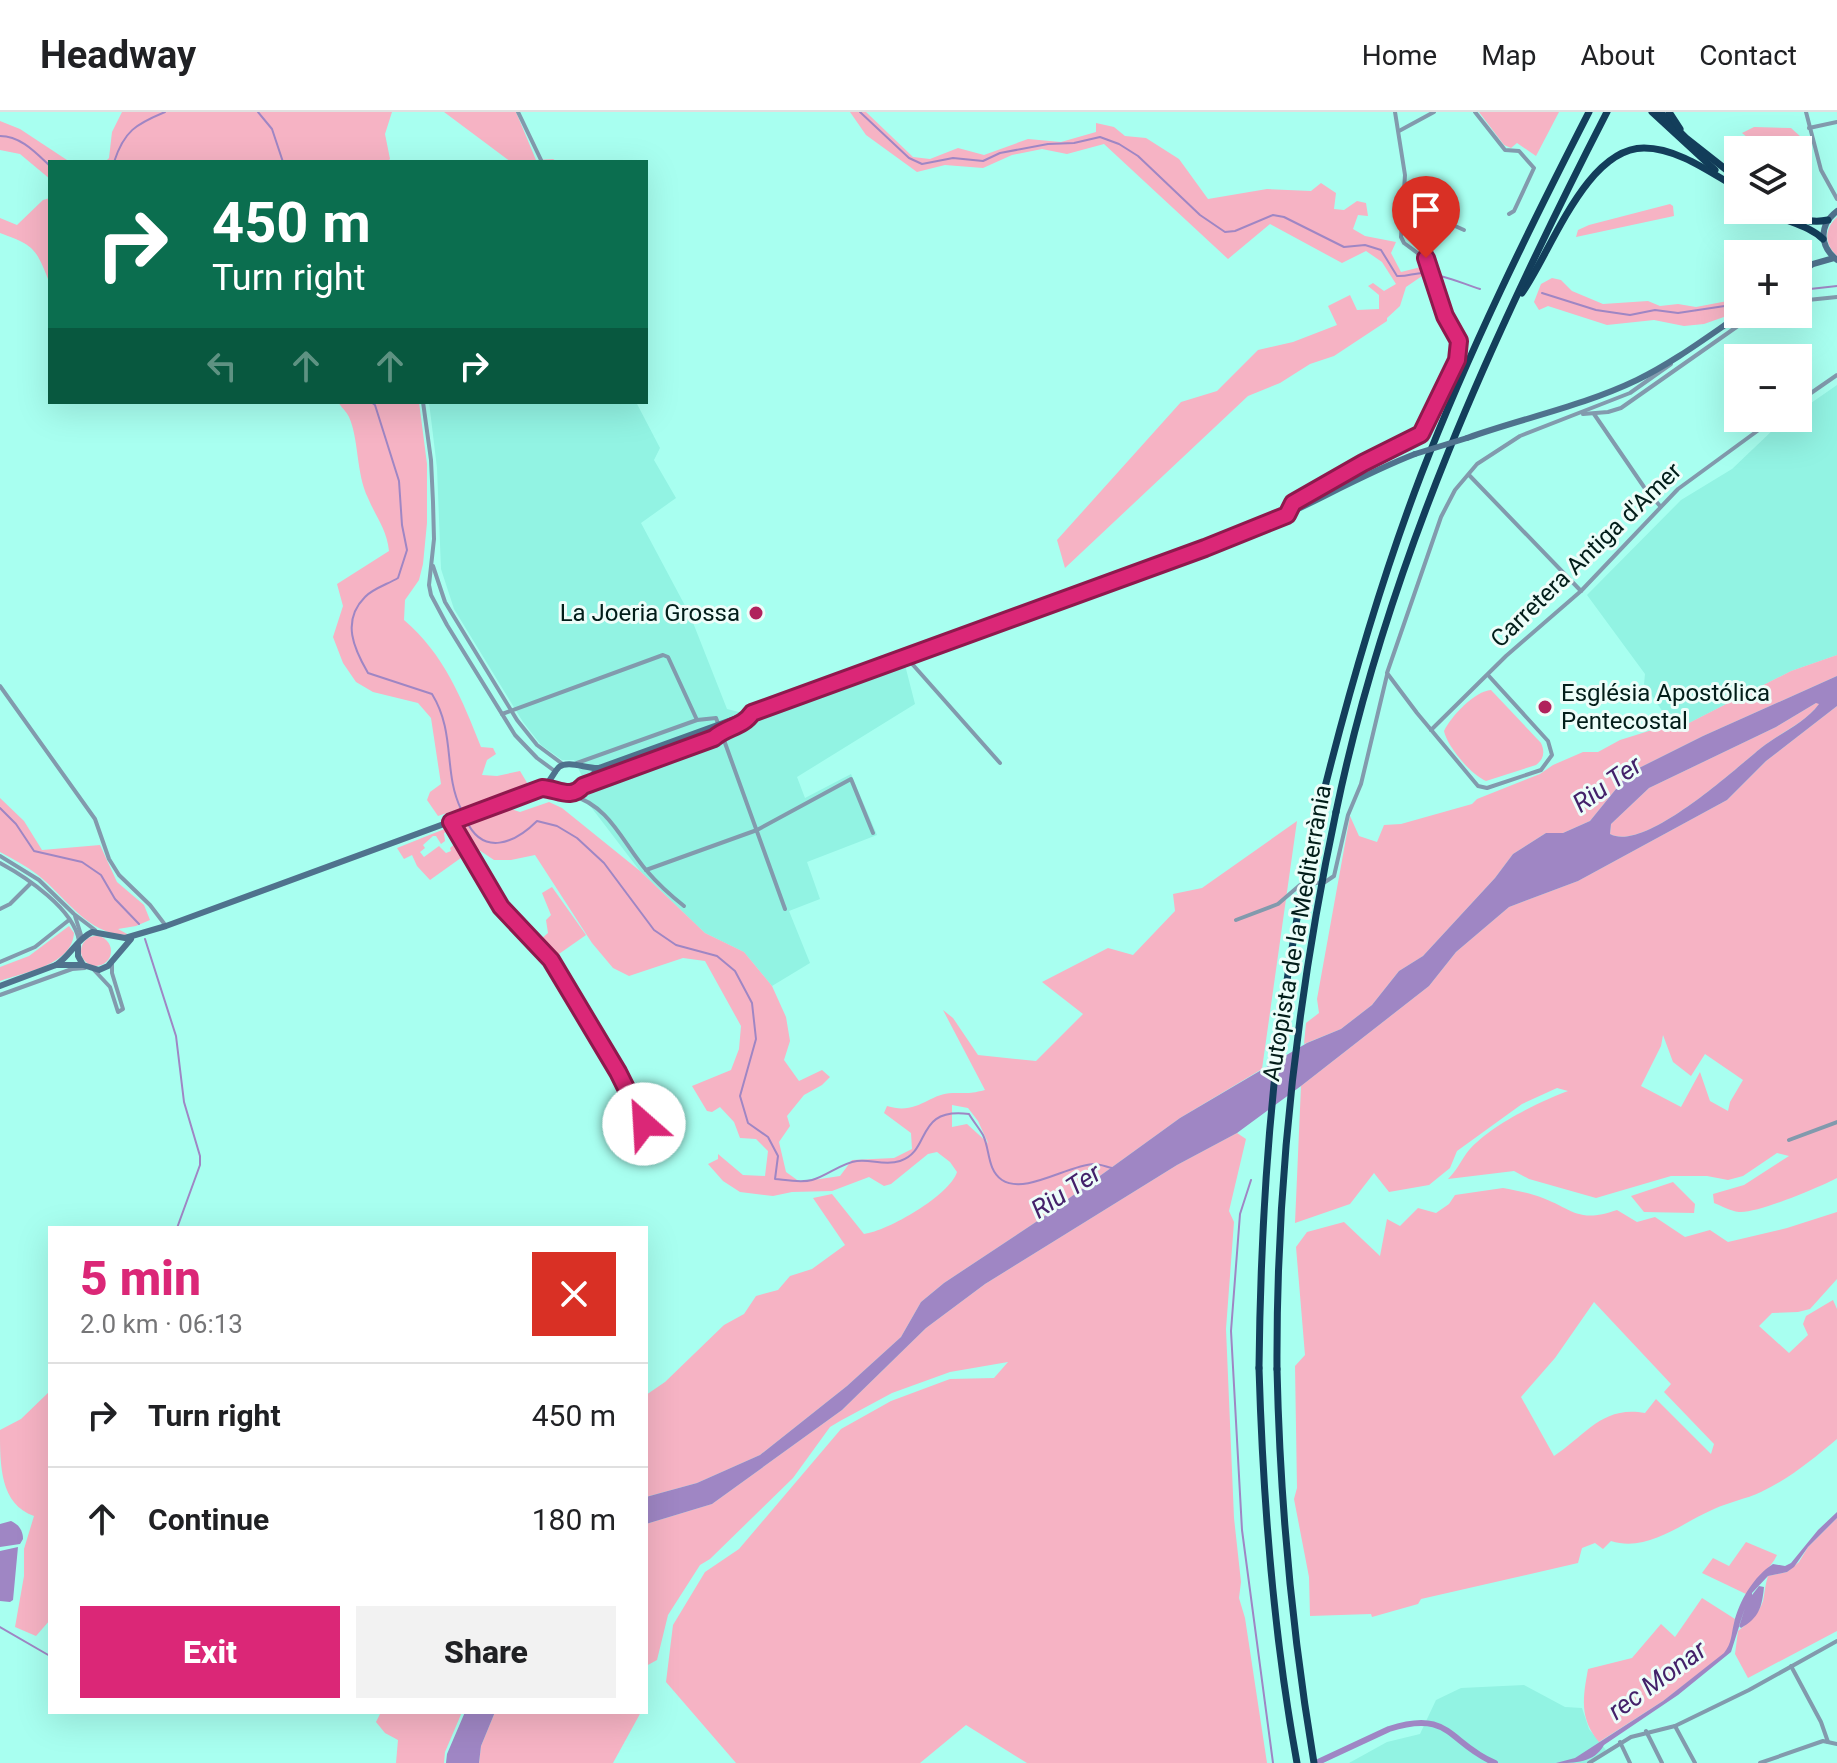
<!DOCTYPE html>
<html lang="en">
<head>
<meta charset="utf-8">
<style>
  :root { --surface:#fff; --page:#f2f2f2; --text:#202124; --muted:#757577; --line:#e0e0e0; --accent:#db2777 }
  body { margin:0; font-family:Roboto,sans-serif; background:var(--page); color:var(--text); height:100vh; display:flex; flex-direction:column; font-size:30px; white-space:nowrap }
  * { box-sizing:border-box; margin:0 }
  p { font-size:26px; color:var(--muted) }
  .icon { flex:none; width:44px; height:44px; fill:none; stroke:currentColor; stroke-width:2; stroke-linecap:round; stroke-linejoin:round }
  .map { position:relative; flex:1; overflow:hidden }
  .side { position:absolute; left:48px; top:1114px; width:600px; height:488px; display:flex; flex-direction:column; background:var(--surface); border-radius:0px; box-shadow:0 8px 32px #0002 }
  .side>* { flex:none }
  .guide { position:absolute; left:48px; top:48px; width:600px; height:244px; border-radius:0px; box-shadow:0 8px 32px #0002; background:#0b6e4f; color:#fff; overflow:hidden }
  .controls { position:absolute; left:1724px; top:24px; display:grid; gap:16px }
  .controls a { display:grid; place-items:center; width:88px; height:88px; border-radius:0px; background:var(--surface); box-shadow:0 8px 32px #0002; font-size:40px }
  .pin { position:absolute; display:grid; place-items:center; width:68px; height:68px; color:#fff; margin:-82px -34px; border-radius:50% 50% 50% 0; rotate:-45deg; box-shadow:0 0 8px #0007 }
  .pin .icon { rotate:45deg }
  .me { position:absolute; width:88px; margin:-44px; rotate:334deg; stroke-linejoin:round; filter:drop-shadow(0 0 6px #0008) }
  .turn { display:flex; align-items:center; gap:28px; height:168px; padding:0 32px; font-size:36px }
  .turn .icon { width:104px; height:104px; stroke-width:2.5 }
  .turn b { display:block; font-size:56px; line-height:68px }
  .lanes { display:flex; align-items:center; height:76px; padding:0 32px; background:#0003; justify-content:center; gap:40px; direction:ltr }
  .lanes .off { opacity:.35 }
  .round { display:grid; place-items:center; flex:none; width:84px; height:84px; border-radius:0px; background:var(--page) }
  .summary { display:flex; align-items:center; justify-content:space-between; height:136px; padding:0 32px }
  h1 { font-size:48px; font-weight:800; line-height:60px; color:var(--accent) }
  .button { display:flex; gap:16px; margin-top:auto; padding:16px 32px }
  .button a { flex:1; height:92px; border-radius:0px; background:var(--accent); color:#fff; font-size:32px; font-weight:800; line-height:92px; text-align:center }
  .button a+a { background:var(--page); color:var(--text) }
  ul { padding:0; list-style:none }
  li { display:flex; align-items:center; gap:24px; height:104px; padding:0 32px; border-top:2px solid var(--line) }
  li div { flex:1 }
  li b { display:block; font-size:30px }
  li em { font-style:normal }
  header { display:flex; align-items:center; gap:48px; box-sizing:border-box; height:112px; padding:0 40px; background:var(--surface); border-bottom:2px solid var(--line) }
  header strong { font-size:38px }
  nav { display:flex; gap:44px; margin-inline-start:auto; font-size:28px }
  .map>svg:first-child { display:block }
</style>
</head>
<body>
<header>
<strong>Headway</strong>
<nav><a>Home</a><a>Map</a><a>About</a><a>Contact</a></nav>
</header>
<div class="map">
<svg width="1837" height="1651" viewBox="0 0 1837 1651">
  <rect width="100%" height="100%" fill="#a8fff0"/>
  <g fill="#92f3e3">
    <polygon points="1837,273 1837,543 1791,559 1689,611 1684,609 1671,612 1644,572 1645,562 1587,483 1681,388 1732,357 1775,316 1789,306 1798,306 1798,300"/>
    <polygon points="429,290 636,290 660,336 654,348 676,386 641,411 690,503 727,597 755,604 904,549 915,592 797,665 805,686 851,662 877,723 807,750 820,787 789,799 810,851 772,874 744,840 705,821 640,759 581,682 583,666 574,648 562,648 541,633 523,610 454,497 441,457 437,356"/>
    <polygon points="1524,1573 1565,1595 1582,1596 1589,1617 1606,1638 1589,1651 1349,1651 1387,1630 1420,1622 1436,1588 1461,1576"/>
  </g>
  <g fill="#f6b3c4" fill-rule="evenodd">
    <polygon points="122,0 392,0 385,22 390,47 387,50 105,50 109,46 112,20"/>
    <polygon points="444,0 516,0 536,48 553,47 558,50 511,50"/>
    <polygon points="850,0 866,0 913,45 930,47 958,36 984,43 1028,27 1061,30 1096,20 1096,11 1114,15 1125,24 1146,26 1179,47 1208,87 1267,77 1311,79 1321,71 1336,81 1334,97 1344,98 1357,89 1366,91 1368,104 1358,103 1353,117 1365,124 1396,130 1391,141 1401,160 1421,155 1425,162 1406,175 1400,194 1387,206 1387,209 1334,244 1310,252 1280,271 1248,284 1065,456 1057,428 1181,290 1217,279 1258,238 1293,230 1337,213 1328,194 1350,183 1357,198 1379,197 1379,183 1368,174 1373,171 1384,179 1396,172 1382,150 1366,139 1342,151 1270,112 1228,147 1104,32 1067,42 1042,37 1012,43 983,56 945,53 917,60 866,23"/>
    <polygon points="1479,0 1559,0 1536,44 1517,31 1511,36 1504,33"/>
    <polygon points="0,9 20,17 70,50 50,50 50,67 20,42 0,38"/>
    <polygon points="1754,15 1791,16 1801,25 1802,31 1754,31 1742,21"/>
    <path d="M50,86V172C36,137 36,134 0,121V106L17,113L43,88Z"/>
    <polygon points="1670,92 1673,94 1674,104 1576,125 1578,118 1589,113"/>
    <path d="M1837,105V144C1824,132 1824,117 1837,105Z"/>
    <polygon points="1552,166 1561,168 1572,179 1603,192 1648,189 1660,194 1678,192 1696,195 1738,187 1738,200 1704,212 1684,214 1654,208 1607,213 1548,194 1539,198 1534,190 1541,172"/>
    <path d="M338,290H419L427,352V411L423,452L419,468L405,488L404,508C444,542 462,587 481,635L493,636L496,642L487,648L482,663L497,664L520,659L529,674L438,704L427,688L430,680L441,672L431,606L418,591L373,580L356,570L343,551L333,525L343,494L337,472L389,439C387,418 376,405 368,386C356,361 359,327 349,305C347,300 341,295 338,290Z"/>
    <polygon points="1837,543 1837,564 1703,624 1629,661 1590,709 1563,721 1546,721 1513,742 1495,766 1423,844 1399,859 1372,893 1341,917 1304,932 1306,911 1319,901 1317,887 1350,704 1359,724 1377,730 1384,713 1401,712 1472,692 1477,687 1540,662 1553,653 1583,640 1598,640 1620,628 1684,608 1689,611 1791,559"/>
    <path d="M1491,578L1541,631C1545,640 1544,647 1536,653L1486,669C1471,663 1447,634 1444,619C1451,604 1475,579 1491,578Z"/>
    <path d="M1816,591H1820C1804,612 1781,620 1761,636C1735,657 1644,741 1610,722L1611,712L1649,676L1776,615Z"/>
    <path d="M1837,594V1066C1820,1075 1756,1102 1739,1100C1730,1099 1722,1094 1714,1091L1713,1082L1744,1073L1789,1044L1777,1041L1743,1064L1728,1068L1707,1064H1671L1596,1086L1529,1067L1514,1059L1448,1067C1456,1059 1460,1051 1466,1042C1485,1016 1538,990 1568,979L1557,976L1522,992L1457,1039L1450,1056L1429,1073L1389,1080L1374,1061L1350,1092L1295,1111L1301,974L1429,874L1456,840L1509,795L1578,769L1727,688L1766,649ZM1663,923L1673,950L1691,964L1705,942L1743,968L1730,990L1728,999L1710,989L1700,960L1681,995L1641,974L1661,934Z"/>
    <path d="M0,686L24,709L42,738L100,733L117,770L144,793L150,808L136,814L118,817L129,823C88,824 67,786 38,763C26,754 13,747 0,740Z"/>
    <path d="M549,690L562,696L640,759L705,821L744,840L772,874L786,905L790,929L784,948L799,969L822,958L830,965L822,973L804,983L787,1004L790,1014L779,1030L786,1060L800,1070L840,1064L852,1048L894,1046L912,1037L911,1021L884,1001L887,994C918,1004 930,980 954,981C969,981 969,982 985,978L943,898L953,906L978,943L1036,949L1083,902L1042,870L1108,836L1133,843L1175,799L1173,782L1202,776L1297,709L1262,957L1180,1006L1039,1108L944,1171L921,1190L901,1225L847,1274L760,1343L697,1371L646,1385V1283L665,1270L724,1213L744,1202L756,1184L778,1178L790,1164L812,1157L845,1133L813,1086L832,1082L864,1122C888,1119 950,1083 957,1060L950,1050L937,1040L928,1042L891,1072L884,1074L869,1065L832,1079L792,1080L773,1084L740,1080L723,1069L708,1052L718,1047V1042L743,1063L765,1064L768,1039L756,1027L740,1026L734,1010L720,995L712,1000L707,999L692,974L731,958L739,937L741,914L705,849L683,846L629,864L613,856L592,831L535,743L511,748H494L458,724L461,714L505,695L520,700ZM952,993L968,996L978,1009L988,1031L967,1012L952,1015Z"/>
    <path d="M447,716L465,743L430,768L417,754L412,743L404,747L397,736ZM448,719L457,730L450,736L451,739L446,741L439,734L424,745L420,740L425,736L423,733L433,724H436L441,732L445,729L444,721Z"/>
    <polygon points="552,775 586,823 556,844 540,828 548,821 546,808 551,803 542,781"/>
    <path d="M69,814L74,821C72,853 25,860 0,869V855L29,844Z"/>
    <circle cx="96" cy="839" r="15"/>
    <polygon points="1237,1021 1246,1027 1229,1099 1234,1110 1226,1217 1234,1406 1241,1470 1239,1486 1245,1506 1267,1651 1027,1651 966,1613 920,1651 736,1651 666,1570 673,1513 705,1460 739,1437 841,1317 891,1289 950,1267 994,1266 1008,1250 950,1260 892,1281 840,1309 830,1315 793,1366 710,1447 700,1453 668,1503 657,1548 646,1554 646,1412 712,1392 842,1298 926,1216 985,1172 1177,1053"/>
    <polygon points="1673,1070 1695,1092 1694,1101 1644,1100 1631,1084"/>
    <path d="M1503,1076C1513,1078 1524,1080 1534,1083C1571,1094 1575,1113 1617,1098L1637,1110L1655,1105L1685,1125L1710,1118L1728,1130L1787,1116L1837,1100V1167L1810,1197L1798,1200L1772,1201L1759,1214L1789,1241L1808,1223L1803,1212L1806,1204L1833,1188L1837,1197V1327C1813,1347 1789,1367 1761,1380C1746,1387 1729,1390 1714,1397C1683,1410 1648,1441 1611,1429L1603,1437L1595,1431L1582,1436L1578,1451L1421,1487L1418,1492L1372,1505L1371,1502L1310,1504L1309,1465L1294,1387L1297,1376L1295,1254L1305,1243L1296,1135L1307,1120L1344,1110L1380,1144L1387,1107L1400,1114L1418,1096L1436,1101L1449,1092L1455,1083ZM1594,1190L1671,1272L1664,1280L1714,1332L1711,1342L1656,1287L1645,1301C1602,1293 1585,1324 1554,1344L1521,1285L1555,1246Z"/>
    <path d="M50,1279V1508L36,1524L15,1515L24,1464V1437L34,1404C0,1392 0,1354 0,1318L21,1307Z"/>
    <path d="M1837,1406V1519L1748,1566L1735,1542L1738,1519C1747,1512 1759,1502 1763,1489C1765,1480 1765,1473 1768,1464L1787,1460L1799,1450L1808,1435Z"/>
    <path d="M1746,1430L1777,1443C1771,1456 1755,1469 1746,1482L1702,1461L1713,1446L1729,1454Z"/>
    <path d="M1702,1486L1735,1507L1730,1535L1725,1541L1663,1589L1599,1630C1579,1606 1583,1585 1588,1557L1632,1546L1661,1512L1675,1525Z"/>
    <polygon points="381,1600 462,1600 445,1640 444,1651 396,1651 398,1628 385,1621 376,1610"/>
    <polygon points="495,1600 641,1600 613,1651 479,1651 481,1634"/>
  </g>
  <g fill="#9f86c4" fill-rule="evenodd">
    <path d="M1837,564V594L1766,649L1727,688L1578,769L1509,795L1456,840L1429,874L1301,974L1237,1021L1177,1053L985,1172L926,1216L842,1298L712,1392L646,1412V1385L697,1371L760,1343L847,1274L901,1225L921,1190L944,1171L1039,1108L1180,1006L1307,931L1341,917L1372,893L1399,859L1423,844L1495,766L1513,742L1546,721H1563L1590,709L1629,661L1703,624ZM1816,591L1819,592C1804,612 1781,620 1761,636C1735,657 1644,741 1610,722L1611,712L1649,676L1776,615Z"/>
    <path d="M1837,1400V1406L1808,1435L1794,1455L1787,1460L1768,1464L1752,1481V1483L1759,1474L1764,1475C1762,1495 1759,1506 1741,1516L1739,1514L1745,1496L1731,1540L1678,1583L1604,1633C1594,1651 1575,1651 1556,1651L1575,1646L1663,1589L1724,1541C1732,1531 1731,1523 1734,1511C1739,1489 1754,1464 1773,1452L1785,1454L1791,1451L1818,1418Z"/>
    <path d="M11,1409C18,1412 23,1418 23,1427L20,1432L0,1435V1412Z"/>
    <polygon points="18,1435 13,1488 10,1490 0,1489 0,1439"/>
    <polygon points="465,1600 495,1600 481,1634 479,1651 446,1651 447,1642"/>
  </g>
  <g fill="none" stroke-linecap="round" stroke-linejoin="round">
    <g stroke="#9f86c4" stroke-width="2">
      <polyline points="258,0 272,17 283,50"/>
      <path d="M860,0L909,46L922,52L953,46L983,49L1000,41L1048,32L1074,31L1100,25L1119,32L1138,44L1200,103L1225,120L1235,119L1273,103L1284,105L1344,135L1365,133L1381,138L1397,164C1406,165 1414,161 1423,161C1442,162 1461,171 1480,177"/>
      <path d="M0,24C21,24 36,41 50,54"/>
      <path d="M114,50C124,19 136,12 165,0"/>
      <polyline points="1801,178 1837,174"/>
      <polyline points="1542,181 1596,198 1630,203 1655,198 1678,201 1738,192"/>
      <path d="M371,290L375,293L399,369L402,413L407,438L398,466C388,472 372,477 365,485C341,509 354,537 368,561L432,582C456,621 443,660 461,697"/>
      <polyline points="0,696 16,712 34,739 82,750 101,763 115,787 139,812"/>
      <path d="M466,708C483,745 515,731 537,709L557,714L577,726L604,751L654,818L676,833L717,844L735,859L752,891L756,927L740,984L748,1011L768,1025L778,1044L775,1067C786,1068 801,1071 812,1068C827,1064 841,1051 857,1049C871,1047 885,1054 900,1049C932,1039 914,995 969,1002C973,1009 979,1016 983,1023C990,1037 987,1058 1002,1068C1025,1083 1068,1053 1094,1052C1100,1052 1107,1055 1112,1056"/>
      <polyline points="145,827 176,924 184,990 200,1044 200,1053 177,1116"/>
      <polyline points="1251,1068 1240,1102 1231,1219 1242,1418 1273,1651"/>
      <polyline points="0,1515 50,1544"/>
    </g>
    <path stroke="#9f86c4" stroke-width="6" d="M1316,1651L1389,1617C1451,1597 1448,1631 1495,1651"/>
    <g stroke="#829aad" stroke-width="4">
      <polyline points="518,0 542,50"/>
      <polyline points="1475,0 1505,38 1519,39 1534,56 1514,99 1509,102"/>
      <polyline points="1806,0 1821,58 1837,87"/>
      <polyline points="1809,16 1837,10"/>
      <polyline points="1399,19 1434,0"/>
      <polyline points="1403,103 1444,109 1464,118"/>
      <polyline points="1798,189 1837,185"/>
      <polyline points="423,290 431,348 433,390 434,427 429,473 431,483 447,513 515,623 537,646 556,660"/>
      <polyline points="1798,290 1837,263"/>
      <polyline points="1583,302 1608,300 1621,296 1755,202"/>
      <polyline points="1594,302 1644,375 1660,394"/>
      <polyline points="1469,363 1581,479"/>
      <polyline points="1288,400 1293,391 1363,351 1421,322 1457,248 1459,229 1445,204 1427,148 1404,131 1401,125 1405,63 1395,0"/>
      <polyline points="433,454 445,490 517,608 537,633 564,653"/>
      <polyline points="906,545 1000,651"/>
      <polyline points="1488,563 1548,629 1552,643 1541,658 1487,676 1478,674 1417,601 1387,561 1441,405 1455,378 1477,352 1520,324 1630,281 1671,252"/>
      <polyline points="0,574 95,707 109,747 119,763 150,793 166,814"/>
      <polyline points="502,602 663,543 668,545 697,608"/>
      <polyline points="1431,618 1506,544 1581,479 1678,377 1775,306"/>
      <polyline points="577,651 697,608 716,606 785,797"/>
      <path d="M586,673L714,626C726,616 743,615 752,602"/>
      <path d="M571,683C610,694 622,730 646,758C658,772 670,783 684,794"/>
      <polyline points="451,710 501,795 551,848 618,960 644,1012"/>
      <polyline points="0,744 39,768 74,802 95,818"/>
      <path d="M0,751C26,765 74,797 79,829"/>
      <polyline points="646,758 757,718 851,667 873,721"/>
      <polyline points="0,797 10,792 31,771"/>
      <polyline points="75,804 82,826"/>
      <polyline points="1236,808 1278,792 1300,773 1325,770 1334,764 1348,703 1361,672 1387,563"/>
      <polyline points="0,850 35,835 69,808"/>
      <polyline points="94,858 110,875 118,900 123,897 112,861 112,852"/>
      <polyline points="0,883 72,857 85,856"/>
      <polyline points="1789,1028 1837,1010"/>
      <polyline points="1791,1554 1821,1610 1828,1630"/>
      <polyline points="1675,1614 1695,1651"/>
      <polyline points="1646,1619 1662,1651"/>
      <polyline points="1620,1630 1630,1651"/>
      <polyline points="1589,1651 1631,1625 1675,1614 1749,1578 1837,1529"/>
      <polyline points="1760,1651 1823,1629 1837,1632"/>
    </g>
    <g stroke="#4f728d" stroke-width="6">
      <path d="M1837,99C1819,113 1819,134 1837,148"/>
      <polyline points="1798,162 1813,152 1834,146"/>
      <path d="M1467,326C1523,306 1583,294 1637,268C1674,250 1707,225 1741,202"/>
      <path d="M544,676C553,676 561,682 570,682C582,682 590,663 599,656"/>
      <polyline points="78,834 78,844 83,853 99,858 108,854 131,827"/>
      <path d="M56,853C70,844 77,827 92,820L125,826L166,814L542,676C551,670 552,662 559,655C568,648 587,657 599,656L1233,426C1296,402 1353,366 1415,342"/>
      <polyline points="0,874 56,853 83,853"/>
    </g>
    <g stroke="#133e5b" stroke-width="7">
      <polyline points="1652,0 1715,58"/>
      <polyline points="1660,0 1686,26 1738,67"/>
      <polyline points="1669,0 1680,17"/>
      <path d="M1766,98C1784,110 1808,112 1823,127"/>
      <path d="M1780,98C1796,106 1810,112 1828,108"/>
      <path d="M1522,181C1551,140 1586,36 1644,36C1674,36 1704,56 1729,71"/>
      <path d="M1319,699C1347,585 1379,473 1421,363C1469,239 1528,119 1589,0"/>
      <path d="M1336,700C1387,454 1493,222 1607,0"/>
      <path d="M1259,1256C1263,1389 1273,1521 1297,1651"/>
      <path d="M1277,1257C1280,1390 1292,1520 1314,1651"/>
    </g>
    <polyline stroke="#4f728d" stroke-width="6" points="1415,342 1467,326"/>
    <g stroke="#133e5b" stroke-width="7">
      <path d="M1259,1256C1261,1069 1276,882 1319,699"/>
      <path d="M1277,1257C1276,1069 1297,884 1336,700"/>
    </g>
  </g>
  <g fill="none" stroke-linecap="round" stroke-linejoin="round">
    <defs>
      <path id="route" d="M644,1012L618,960L551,848L501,795L451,710L542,676C558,677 571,688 583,674L714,626C726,615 743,615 752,601L1205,436L1287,403L1293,391L1363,351L1421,322L1457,248L1459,229L1445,204L1426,146"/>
    </defs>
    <use href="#route" stroke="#8e194d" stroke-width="20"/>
    <use href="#route" stroke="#db2777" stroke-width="14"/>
  </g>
  <g fill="#b0225c" stroke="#edfdf9" stroke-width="3">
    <circle cx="756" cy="501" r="8"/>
    <circle cx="1545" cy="595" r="8"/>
  </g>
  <g text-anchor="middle" stroke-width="6" stroke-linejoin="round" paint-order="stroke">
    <g font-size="24" fill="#021d19" stroke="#edfdf9">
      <text transform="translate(1586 443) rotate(-44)" y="8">Carretera Antiga d'Amer</text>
      <text transform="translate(1297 821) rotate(-80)" y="8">Autopista de la Mediterrània</text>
    </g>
    <g font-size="24" fill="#021d19" stroke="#edfdf9" text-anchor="end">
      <text x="740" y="509">La Joeria Grossa</text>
      <text x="1561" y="589" text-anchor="start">Església Apostólica<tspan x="1561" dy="28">Pentecostal</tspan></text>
    </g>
    <g font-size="26" font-style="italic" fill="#44216a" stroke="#edfdf9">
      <text transform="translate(1607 672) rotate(-35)" y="9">Riu Ter</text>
      <text transform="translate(1066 1079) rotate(-33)" y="9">Riu Ter</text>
      <text transform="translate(1657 1568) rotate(-36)" y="9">rec Monar</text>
    </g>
  </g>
</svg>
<div class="controls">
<a><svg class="icon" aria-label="layers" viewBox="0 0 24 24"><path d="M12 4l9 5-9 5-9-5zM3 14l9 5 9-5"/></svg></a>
<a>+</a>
<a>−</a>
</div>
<div class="pin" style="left:1426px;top:146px;background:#d93025"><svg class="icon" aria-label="arrive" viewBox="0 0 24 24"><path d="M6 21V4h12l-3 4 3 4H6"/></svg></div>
<svg class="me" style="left:644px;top:1012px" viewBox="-20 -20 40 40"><circle r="19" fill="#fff"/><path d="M0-13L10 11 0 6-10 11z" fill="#db2777"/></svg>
<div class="guide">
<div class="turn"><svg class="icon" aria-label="right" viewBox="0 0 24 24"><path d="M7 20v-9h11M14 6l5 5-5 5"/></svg><div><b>450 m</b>Turn right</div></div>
<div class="lanes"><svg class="icon off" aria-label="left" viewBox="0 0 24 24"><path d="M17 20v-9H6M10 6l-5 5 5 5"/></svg><svg class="icon off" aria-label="ahead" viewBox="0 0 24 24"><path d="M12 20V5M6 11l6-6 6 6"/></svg><svg class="icon off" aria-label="ahead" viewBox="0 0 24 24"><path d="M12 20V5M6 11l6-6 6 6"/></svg><svg class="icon" aria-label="right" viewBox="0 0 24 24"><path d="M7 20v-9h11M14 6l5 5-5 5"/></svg></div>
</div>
<section class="side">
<div class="summary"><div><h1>5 min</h1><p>2.0 km · 06:13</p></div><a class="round" style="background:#d93025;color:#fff"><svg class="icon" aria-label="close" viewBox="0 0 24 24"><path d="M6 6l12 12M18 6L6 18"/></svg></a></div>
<ul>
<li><svg class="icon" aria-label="right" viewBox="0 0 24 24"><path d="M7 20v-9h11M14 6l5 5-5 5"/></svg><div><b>Turn right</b></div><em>450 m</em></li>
<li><svg class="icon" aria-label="ahead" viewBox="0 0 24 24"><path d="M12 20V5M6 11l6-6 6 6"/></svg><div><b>Continue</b></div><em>180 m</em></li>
</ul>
<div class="button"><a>Exit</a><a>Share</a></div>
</section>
</div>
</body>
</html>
